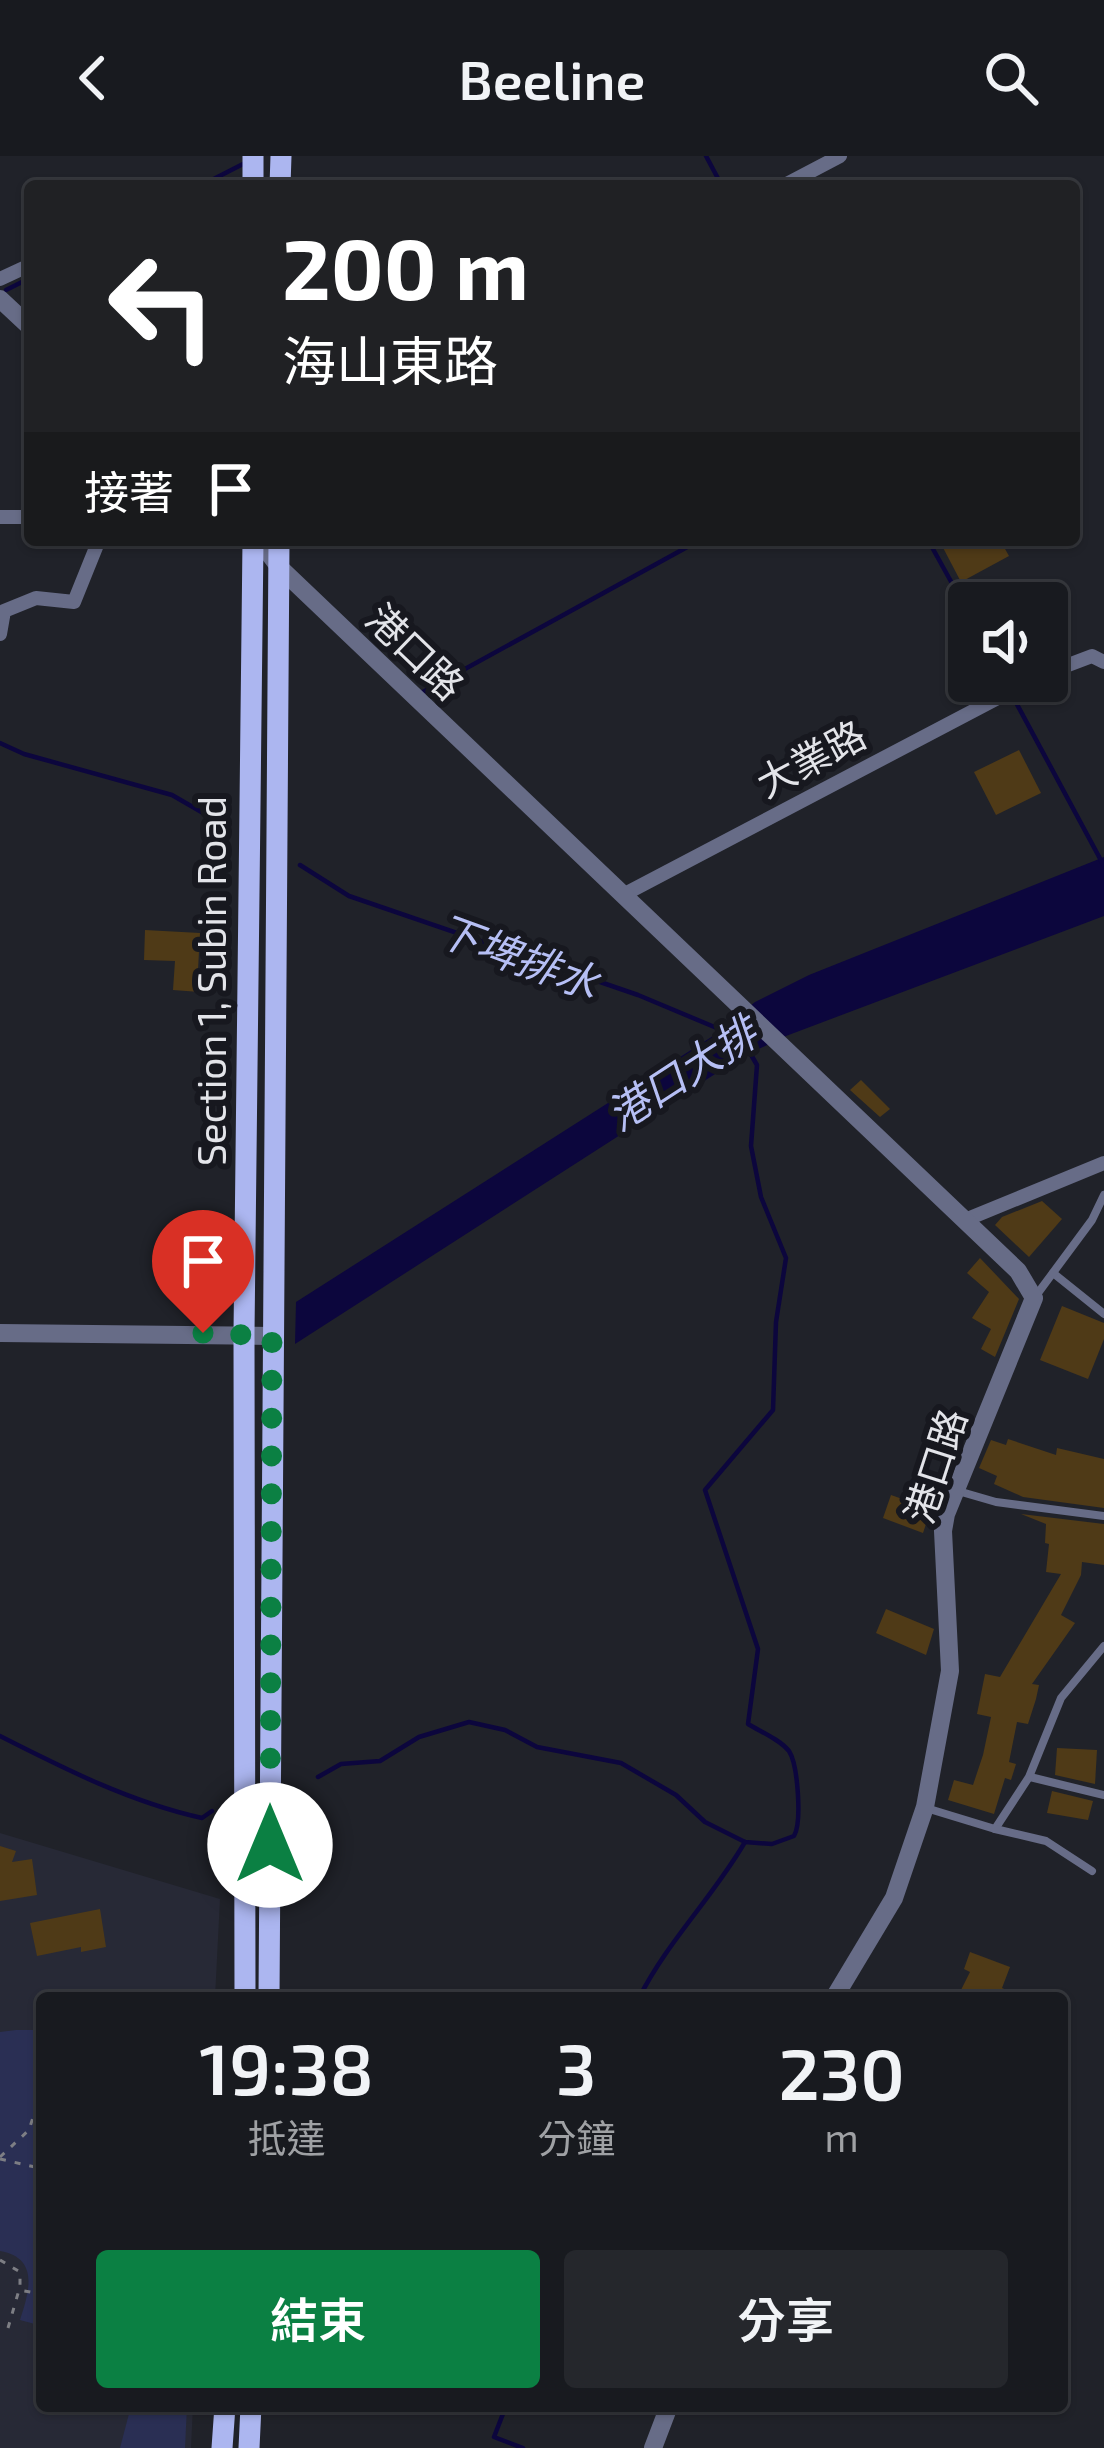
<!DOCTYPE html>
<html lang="zh-TW">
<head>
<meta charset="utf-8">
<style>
  :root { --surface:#181a1f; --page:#25272c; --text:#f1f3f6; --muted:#9fa1a4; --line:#36383d; --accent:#0b8043 }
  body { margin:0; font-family:"Exo 2","Noto Sans TC",sans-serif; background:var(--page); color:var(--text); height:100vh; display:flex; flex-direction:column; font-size:45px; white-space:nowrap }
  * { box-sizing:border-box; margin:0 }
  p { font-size:39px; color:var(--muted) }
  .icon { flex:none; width:66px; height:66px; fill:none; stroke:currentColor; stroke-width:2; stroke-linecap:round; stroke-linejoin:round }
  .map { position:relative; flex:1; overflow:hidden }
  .drawer { position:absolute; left:36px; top:1836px; width:1032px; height:420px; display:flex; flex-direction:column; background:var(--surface); border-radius:12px; box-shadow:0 3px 9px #0004,0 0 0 3px var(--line) }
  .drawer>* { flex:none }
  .hud { position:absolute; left:24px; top:24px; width:1056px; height:366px; border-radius:12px; box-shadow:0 3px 9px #0004,0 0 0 3px var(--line); background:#202124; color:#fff; overflow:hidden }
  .controls { position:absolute; left:948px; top:426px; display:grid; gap:24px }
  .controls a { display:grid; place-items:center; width:120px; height:120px; border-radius:12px; background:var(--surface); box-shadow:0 3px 9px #0004,0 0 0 3px var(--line); font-size:60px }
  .pin { position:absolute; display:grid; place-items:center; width:102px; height:102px; color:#fff; margin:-123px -51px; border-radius:50% 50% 50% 0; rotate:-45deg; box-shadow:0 0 12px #0007 }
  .pin .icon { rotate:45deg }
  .me { position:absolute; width:132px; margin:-66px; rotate:0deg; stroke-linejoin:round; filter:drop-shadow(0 0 9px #0008) }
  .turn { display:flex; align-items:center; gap:42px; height:252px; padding:0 60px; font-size:54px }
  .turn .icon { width:156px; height:156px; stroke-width:2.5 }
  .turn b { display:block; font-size:84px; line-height:102px }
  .then { display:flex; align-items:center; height:114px; padding:0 60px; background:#0003; gap:24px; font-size:45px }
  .eta { display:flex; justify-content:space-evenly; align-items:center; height:204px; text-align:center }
  .eta b { font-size:72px; font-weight:600; line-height:84px }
  .button { display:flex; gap:24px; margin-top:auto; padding:24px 60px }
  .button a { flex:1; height:138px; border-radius:12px; background:var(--accent); color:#fff; font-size:48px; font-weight:600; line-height:138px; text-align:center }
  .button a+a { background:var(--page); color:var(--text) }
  header { display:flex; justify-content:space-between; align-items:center; height:156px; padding:0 60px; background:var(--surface); font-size:54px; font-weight:600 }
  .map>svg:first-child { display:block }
</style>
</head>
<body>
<header><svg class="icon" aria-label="back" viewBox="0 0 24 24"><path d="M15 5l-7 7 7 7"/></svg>Beeline<svg class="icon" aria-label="search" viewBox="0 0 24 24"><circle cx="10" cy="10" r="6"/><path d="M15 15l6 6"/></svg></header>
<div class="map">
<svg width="1104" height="2292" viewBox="0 0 1104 2292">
  <rect width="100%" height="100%" fill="#202229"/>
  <polygon fill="#272936" points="0,1677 220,1743 215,1842 42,1842 42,2250 193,2250 191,2292 0,2292"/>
  <g fill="#2a2f54">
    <path d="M16,1874H42V2170L20,2164C29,2136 40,2102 0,2095V1876Z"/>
    <polygon points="131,2250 187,2250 185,2292 120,2292"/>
  </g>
  <polygon fill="#0c063d" points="1104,701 1104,760 786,880 740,902 295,1188 296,1146 713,880 755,846 809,819"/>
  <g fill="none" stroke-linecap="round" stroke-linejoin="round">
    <g stroke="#0c063d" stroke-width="4.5">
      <polyline points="706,0 722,30"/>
      <polyline points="200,30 243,8"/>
      <polyline points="6,134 30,122"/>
      <polyline points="928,384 969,458"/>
      <polyline points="1005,525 1006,526"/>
      <polyline points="423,536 700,384"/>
      <polyline points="1012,539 1104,710"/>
      <polyline points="0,587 24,598 172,639 217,665"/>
      <polyline points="300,709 349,740 638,839 724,875"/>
      <path d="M0,1580C65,1613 130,1646 202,1662L212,1655"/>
      <path d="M318,1621L341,1608L380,1605L419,1581L469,1566L505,1574L537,1591L621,1607L676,1639L705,1666L745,1686L772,1688L794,1680C802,1666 798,1609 789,1595C779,1583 761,1576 748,1568L758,1493L705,1334L773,1254L776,1166L786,1102L761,1041L751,990L757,909L750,897"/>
      <path d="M639,1842C667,1786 713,1741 745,1686"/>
      <polyline points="506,2250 494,2281 523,2292"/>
    </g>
  </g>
  <g fill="#4f3a17">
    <polygon points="939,384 1000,384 1009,400 961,426"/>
    <polygon points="1019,594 1041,637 996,659 974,616"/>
    <polygon points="145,774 200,777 198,814 215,816 213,837 173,834 175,805 144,804"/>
    <polygon points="861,924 890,953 880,961 850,934"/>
    <polygon points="1042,1045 1062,1063 1029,1101 995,1069 1002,1061"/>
    <polygon points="980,1102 1019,1143 995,1201 981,1193 991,1173 972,1162 989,1136 967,1117"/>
    <polygon points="1062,1150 1104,1167 1104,1183 1088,1223 1040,1204"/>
    <polygon points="1008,1283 1056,1299 1057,1292 1104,1303 1104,1352 1023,1341 994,1328 997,1320 979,1312 991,1284 1006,1289"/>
    <polygon points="891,1339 931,1353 923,1377 883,1362"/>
    <polygon points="1021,1358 1104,1368 1104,1409 1082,1406 1081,1419 1061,1459 1075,1467 1032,1528 1039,1529 1036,1543 1028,1568 1017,1566 1009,1606 1016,1608 1011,1624 1005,1622 994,1658 948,1644 954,1624 973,1629 983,1599 991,1561 977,1558 985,1518 1000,1521 1061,1418 1046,1416 1049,1388 1045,1387 1046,1368"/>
    <polygon points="886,1453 934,1473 926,1499 876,1477"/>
    <polygon points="1057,1592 1097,1594 1095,1628 1055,1619"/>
    <polygon points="1052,1635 1093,1645 1088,1664 1047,1657"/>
    <polygon points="0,1690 16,1695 12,1706 32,1703 37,1739 0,1745"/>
    <polygon points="100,1753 106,1791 81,1796 81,1791 37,1800 30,1767"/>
    <polygon points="970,1796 1010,1811 1002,1832 1025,1842 957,1842 970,1816 964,1813"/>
  </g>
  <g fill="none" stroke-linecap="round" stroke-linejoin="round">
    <g stroke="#7d7e84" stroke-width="3" stroke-dasharray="6 9" stroke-linecap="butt">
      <polyline points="0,2001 29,1974 42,1933"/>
      <polyline points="0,2003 35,2011 42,2002"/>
      <polyline points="35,2013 42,2033"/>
      <polyline points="0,2104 20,2116 20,2133"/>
      <polyline points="8,2172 19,2134 42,2138"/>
    </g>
    <g stroke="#676c87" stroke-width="8">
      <polyline points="1053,1117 1104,1158"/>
      <polyline points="1035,1141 1092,1064 1104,1039"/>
      <polyline points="958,1335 996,1346 1104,1360"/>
      <polyline points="1030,1621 1104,1639"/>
      <polyline points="926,1652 995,1673 1029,1621 1061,1542 1104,1490"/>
      <polyline points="995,1673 1046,1685 1092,1715"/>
    </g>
    <g stroke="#676c87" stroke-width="14">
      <polyline points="783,30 840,0"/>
      <polyline points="0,123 30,109"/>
      <polyline points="0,361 30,361"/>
      <polyline points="0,478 4,455 36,442 74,446 99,384"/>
      <polyline points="1047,517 1092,500 1104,506"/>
      <polyline points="623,739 1030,525"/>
      <polyline points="965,1064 1104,1007"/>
    </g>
    <g stroke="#676c87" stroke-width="18">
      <polyline points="0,143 30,171"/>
      <polyline points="259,384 280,412 1018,1115 1034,1142 946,1358 943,1375 950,1515 925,1651 894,1742 834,1842"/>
      <polyline points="0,1177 272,1180"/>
      <polyline points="653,2292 669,2250"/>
    </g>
    <g stroke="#acb6f0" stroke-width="21">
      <polyline points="253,30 253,0"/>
      <polyline points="280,30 281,0"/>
      <polyline points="245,1842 244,1177 253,384"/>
      <polyline points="269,1842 279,384"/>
      <polyline points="222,2292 225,2250"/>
      <polyline points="249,2292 251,2250"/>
    </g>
  </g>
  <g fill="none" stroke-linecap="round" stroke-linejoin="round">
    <polyline stroke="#0b8043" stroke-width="21" stroke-dasharray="0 37.8" points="203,1177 272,1180 270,1689"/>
  </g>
  <g text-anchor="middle" stroke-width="12" stroke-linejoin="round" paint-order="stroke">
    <g font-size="39" fill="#e3e4e9" stroke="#17181f">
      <text transform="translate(415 496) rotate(44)" y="14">港口路</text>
      <text transform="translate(811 603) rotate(-28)" y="14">大業路</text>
      <text transform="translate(212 825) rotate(-90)" y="14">Section 1, Subin Road</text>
      <text transform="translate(936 1310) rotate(-72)" y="14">港口路</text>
    </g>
    <g font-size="42" font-style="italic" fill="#b6bff5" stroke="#17181f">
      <text transform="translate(518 801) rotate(20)" y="15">下埤排水</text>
      <text transform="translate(682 918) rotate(-33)" y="15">港口大排</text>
    </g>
  </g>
</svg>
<div class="controls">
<a><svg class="icon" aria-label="sound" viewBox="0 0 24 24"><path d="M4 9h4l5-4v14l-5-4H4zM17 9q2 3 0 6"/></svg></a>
</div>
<div class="pin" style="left:203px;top:1177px;background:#d93025"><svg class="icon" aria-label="arrive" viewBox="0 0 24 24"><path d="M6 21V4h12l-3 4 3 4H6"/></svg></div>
<svg class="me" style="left:270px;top:1689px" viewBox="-20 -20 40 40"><circle r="19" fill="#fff"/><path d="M0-13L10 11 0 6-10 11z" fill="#0b8043"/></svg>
<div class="hud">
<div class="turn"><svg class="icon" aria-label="left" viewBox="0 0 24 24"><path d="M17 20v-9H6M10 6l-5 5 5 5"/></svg><div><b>200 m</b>海山東路</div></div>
<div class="then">接著<svg class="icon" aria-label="arrive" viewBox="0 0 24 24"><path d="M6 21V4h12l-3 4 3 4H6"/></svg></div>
</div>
<section class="drawer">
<div class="eta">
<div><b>19:38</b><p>抵達</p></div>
<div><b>3</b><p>分鐘</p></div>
<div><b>230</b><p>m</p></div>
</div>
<div class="button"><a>結束</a><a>分享</a></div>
</section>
</div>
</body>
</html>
